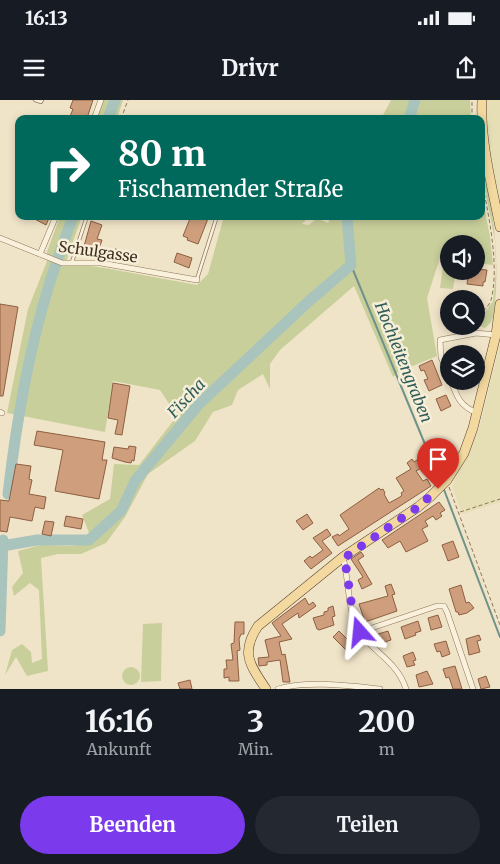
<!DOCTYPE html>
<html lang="de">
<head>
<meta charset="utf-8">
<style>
  :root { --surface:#171b24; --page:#242831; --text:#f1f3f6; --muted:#9ea1a6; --accent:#7c3aed }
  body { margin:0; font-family:Merriweather,serif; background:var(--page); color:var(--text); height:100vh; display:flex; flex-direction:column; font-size:19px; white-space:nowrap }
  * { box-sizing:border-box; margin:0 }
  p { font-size:16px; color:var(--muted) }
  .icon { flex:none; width:28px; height:28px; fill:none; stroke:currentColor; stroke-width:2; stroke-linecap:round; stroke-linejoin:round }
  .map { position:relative; height:589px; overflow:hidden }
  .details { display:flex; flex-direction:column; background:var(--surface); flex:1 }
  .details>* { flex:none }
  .top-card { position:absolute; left:15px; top:15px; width:470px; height:105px; border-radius:10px; box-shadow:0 2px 8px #0003; background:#00695c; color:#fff; overflow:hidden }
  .fabs { position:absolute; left:440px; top:135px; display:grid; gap:10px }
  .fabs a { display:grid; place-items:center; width:45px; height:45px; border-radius:50%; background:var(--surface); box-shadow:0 2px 8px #0003; font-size:25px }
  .pin { position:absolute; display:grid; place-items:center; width:42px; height:42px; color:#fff; margin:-51px -21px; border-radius:50% 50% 50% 0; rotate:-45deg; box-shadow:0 0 5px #0007 }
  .pin .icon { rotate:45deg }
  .me { position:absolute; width:55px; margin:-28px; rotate:342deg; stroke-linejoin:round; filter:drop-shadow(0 0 4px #0008) }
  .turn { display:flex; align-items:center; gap:18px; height:105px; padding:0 20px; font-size:22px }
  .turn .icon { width:65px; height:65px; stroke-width:2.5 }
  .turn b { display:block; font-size:35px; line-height:42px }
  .eta { display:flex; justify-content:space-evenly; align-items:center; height:85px; text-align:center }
  .eta b { font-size:30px; font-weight:700; line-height:35px }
  .cta { display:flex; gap:10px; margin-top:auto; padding:10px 20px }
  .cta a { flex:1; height:58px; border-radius:30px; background:var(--accent); color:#fff; font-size:20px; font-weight:700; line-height:58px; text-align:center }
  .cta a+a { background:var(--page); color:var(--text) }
  .status { display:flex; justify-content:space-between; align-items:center; height:35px; padding:0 25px; background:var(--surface); direction:ltr }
  .status svg { height:14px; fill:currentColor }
  header { display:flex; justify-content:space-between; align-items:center; height:65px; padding:0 20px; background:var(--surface); font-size:22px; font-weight:700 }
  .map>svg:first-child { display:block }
</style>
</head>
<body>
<div class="status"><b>16:13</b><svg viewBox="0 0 49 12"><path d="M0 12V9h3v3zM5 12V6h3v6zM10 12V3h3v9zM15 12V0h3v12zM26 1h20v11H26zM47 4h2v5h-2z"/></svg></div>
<header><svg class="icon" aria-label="menu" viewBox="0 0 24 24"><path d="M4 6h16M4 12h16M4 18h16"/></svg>Drivr<svg class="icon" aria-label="share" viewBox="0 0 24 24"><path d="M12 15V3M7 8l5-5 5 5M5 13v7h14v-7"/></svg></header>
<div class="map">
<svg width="500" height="589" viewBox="0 0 500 589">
  <rect width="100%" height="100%" fill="#f0e4c8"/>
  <g fill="#e6deb5">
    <polygon points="486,0 500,0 500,105 489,47"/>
    <polygon points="500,244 500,402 462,414 452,386 479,329"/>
  </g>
  <g fill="#c9cf9b">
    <polygon points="103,0 123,0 117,19 96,19"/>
    <polygon points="391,0 470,0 471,19 381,19"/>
    <path d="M481,44C491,97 500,151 495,204C493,214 495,221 485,228L479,226L478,222L493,201L496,171L495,141L481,69Z"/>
    <polygon points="481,90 490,137 493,165 476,163 476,144 449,144 449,159 440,158 427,198 437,256 398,272 393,277 354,186 280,250 270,264 270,289 263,274 238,290 232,305 213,312 195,341 148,374 125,417 106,443 81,454 58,454 41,458 48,571 27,576 16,557 5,575 12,550 22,544 31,552 32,563 42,559 39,490 30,483 14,496 12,487 23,473 18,451 41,445 72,446 94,440 89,433 82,415 110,399 114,364 139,365 177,316 160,290 113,281 105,332 7,313 28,209 47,161 47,152 60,116 82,116 66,162 68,163 105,168 197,185 208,174 224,116 295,116 308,118 302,124 309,125 317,118 328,123 331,116 481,116"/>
    <polygon points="443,166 449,167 449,171 456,171 453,189 440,188"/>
    <polygon points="162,523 161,581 141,582 143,524"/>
    <circle cx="131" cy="576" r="9"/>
  </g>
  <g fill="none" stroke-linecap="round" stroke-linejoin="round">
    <g stroke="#6f938a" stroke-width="2">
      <polyline points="351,165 441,383"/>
      <polyline points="443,387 500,537"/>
    </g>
    <g stroke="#a9c4bc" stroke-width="11">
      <polyline points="108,19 115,0"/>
      <polyline points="409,19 415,0"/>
      <path d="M8,394C16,324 28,253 49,185C56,162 65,139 73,116"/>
      <polyline points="2,446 37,440 89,440 121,411 135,381 199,304 308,202 351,165 347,116"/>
      <polyline points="0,531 3,440"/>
    </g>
  </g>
  <g fill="#cf9f7d" stroke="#8d5f41">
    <polygon points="73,0 93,0 87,18 82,16 81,19 69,19 73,9 70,8"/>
    <polygon points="29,116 50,116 46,125"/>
    <polygon points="191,116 209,116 198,144 187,140 188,138 183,136"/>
    <polygon points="91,121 102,125 97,139 102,140 100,146 96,145 93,155 86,153 87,151 83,150"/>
    <polygon points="115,149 135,153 133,161 113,159"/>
    <polygon points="177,153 192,158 189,168 174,162"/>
    <polygon points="476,169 487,170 485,182 483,182 483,186 467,184 469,171 476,171"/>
    <polygon points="0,204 18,207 3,296 0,296"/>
    <polygon points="432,260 442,285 429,291 424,280 428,279 424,270 421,271 419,266"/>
    <polygon points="113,283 130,286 122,335 115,334 118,320 108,318"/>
    <polygon points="446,295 451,306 441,311 436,299"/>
    <polygon points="37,331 105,342 102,360 107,360 99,399 55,391 63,350 34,345"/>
    <polygon points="129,346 136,347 134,361 132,360 131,363 125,362 112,358 114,347 128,349"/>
    <polygon points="423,356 427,365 416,371 423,381 427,379 431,386 338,446 332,437 338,434 339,436 349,429 340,415 379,388 381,390 383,389 385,393 384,394 389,403 400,397 402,395 401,393 404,391 396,378 411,369 407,363 412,359 414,362"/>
    <polygon points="16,364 31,366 29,379 32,380 29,394 46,397 44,409 35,407 32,421 10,417 7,432 0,431 0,400 9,401"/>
    <polygon points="439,402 445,410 440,413 442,416 436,420 433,416 425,421 428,426 422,429 428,441 406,452 400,441 388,448 382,440"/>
    <polygon points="307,414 313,423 303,430 296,421"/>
    <polygon points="66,416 83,419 81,429 64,426"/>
    <polygon points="45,421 54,422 51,436 42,434"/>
    <polygon points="327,429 331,435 322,441 332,453 311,469 304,461 310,456 312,458 323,450 313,438"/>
    <polygon points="453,441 459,457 448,461 442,445"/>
    <polygon points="361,452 364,456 358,460 372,484 362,489 358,480 363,477 351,459"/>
    <polygon points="391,484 395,494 392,495 397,511 365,522 359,504 388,496 385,486"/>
    <polygon points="461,485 466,503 469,502 474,508 467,513 459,515 458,512 456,512 449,489"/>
    <polygon points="305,498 309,505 313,502 316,506 299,518 298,513 282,524 292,539 279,542 282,555 285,554 290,582 283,582 280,560 267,562 267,565 259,566 258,558 269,557 265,540 281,536 272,523"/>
    <polygon points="333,506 335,516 332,517 334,525 319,530 317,529 313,518 324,515 324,512 328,511 328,508"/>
    <polygon points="438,515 442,527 431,530 428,518"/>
    <polygon points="418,521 421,531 415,533 416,535 405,539 401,527"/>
    <polygon points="235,522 244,522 244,534 241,534 239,539 240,550 237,551 239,581 229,581 229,577 224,578 224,569 227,569 226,560 233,560 231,544 234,543"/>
    <polygon points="339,531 353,545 347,551 333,537"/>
    <polygon points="388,531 391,540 378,544 375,535"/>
    <polygon points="479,535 481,540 477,541 480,552 469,555 466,539"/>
    <polygon points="446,541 450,554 442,557 440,551 437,552 434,544"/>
    <polygon points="413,552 416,560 413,561 415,565 407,567 403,556"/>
    <polygon points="455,566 462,589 453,589 449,577 446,578 443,569"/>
    <polygon points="427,571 433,584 419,587 416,575"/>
    <polygon points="486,576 490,587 481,589 478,579"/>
    <polygon points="190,580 192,589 180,589 178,583"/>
  </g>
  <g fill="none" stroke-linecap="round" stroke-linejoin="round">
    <defs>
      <g id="service">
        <polyline points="35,0 41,2 42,0"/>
        <polyline points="72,162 87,116"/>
        <polyline points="197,179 217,116"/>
      </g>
      <g id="minor">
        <polyline points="94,19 101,0"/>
        <polyline points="0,138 62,163 101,163 197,180"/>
        <polyline points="40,154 56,116"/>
        <polyline points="449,276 441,257 440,240 476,233 496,235"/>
        <path d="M451,281C457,297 460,306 477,313"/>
        <polyline points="0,312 2,313"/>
        <path d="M343,457C349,479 348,516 360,533C375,553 398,563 406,589"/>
        <polyline points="360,532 437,506 444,506 447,512 473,589"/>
        <path d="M278,589C306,580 351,586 380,589"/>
      </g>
      <g id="primary">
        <path d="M482,0C480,42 492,86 500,127"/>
        <path d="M266,589C250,565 240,553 258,526L343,457L418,407L430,397L447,380L464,353L473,328L496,235L500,204"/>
      </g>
    </defs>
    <use href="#service" stroke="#8d765c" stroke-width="4"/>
    <use href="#minor" stroke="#8d765c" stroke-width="6"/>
    <use href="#primary" stroke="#5b4430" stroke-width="10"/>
    <g stroke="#8d765c" stroke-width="1" stroke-dasharray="4 2.5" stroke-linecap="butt">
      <polyline points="121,19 128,0"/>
      <polyline points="472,19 472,0"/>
      <path d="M476,222C479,213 488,209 491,200C500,166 488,112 481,77"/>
      <polyline points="449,387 500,525"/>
      <polyline points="460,412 500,399"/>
    </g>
    <use href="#service" stroke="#faf1dc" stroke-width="2.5"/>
    <use href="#minor" stroke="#faf1dc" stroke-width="5"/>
    <use href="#primary" stroke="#f3d9a0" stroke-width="9"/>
  </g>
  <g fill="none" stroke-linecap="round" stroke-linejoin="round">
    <path stroke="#7c3aed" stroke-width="9" stroke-dasharray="0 16.2" d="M360,532C349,509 350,482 344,458L418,407L438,389"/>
  </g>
  <g text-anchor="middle" stroke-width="5" stroke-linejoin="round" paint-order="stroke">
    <g font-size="15" fill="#3d2e20" stroke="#f7eed8">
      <text transform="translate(98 152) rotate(8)" y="5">Schulgasse</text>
    </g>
    <g font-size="16" font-style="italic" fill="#2f5d5a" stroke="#f7eed8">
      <text transform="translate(404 262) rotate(68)" y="6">Hochleitengraben</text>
      <text transform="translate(186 298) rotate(-47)" y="6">Fischa</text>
    </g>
  </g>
</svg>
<div class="fabs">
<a><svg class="icon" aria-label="sound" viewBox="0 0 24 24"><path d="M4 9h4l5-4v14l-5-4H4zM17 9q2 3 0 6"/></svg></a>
<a><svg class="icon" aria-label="search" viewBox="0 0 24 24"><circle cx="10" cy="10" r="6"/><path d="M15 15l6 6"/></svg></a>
<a><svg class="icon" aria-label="layers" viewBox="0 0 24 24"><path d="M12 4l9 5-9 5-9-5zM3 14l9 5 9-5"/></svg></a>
</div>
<div class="pin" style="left:438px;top:389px;background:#d93025"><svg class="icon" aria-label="arrive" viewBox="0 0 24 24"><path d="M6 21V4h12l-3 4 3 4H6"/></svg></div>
<svg class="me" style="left:360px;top:532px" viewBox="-20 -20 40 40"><path d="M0-17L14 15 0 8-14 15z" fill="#7c3aed" stroke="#fff" stroke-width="4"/></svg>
<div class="top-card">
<div class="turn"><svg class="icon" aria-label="right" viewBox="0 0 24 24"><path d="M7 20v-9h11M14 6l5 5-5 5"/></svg><div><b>80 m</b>Fischamender Straße</div></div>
</div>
</div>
<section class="details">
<div class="eta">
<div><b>16:16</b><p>Ankunft</p></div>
<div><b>3</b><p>Min.</p></div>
<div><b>200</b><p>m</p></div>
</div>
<div class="cta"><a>Beenden</a><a>Teilen</a></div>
</section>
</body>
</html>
